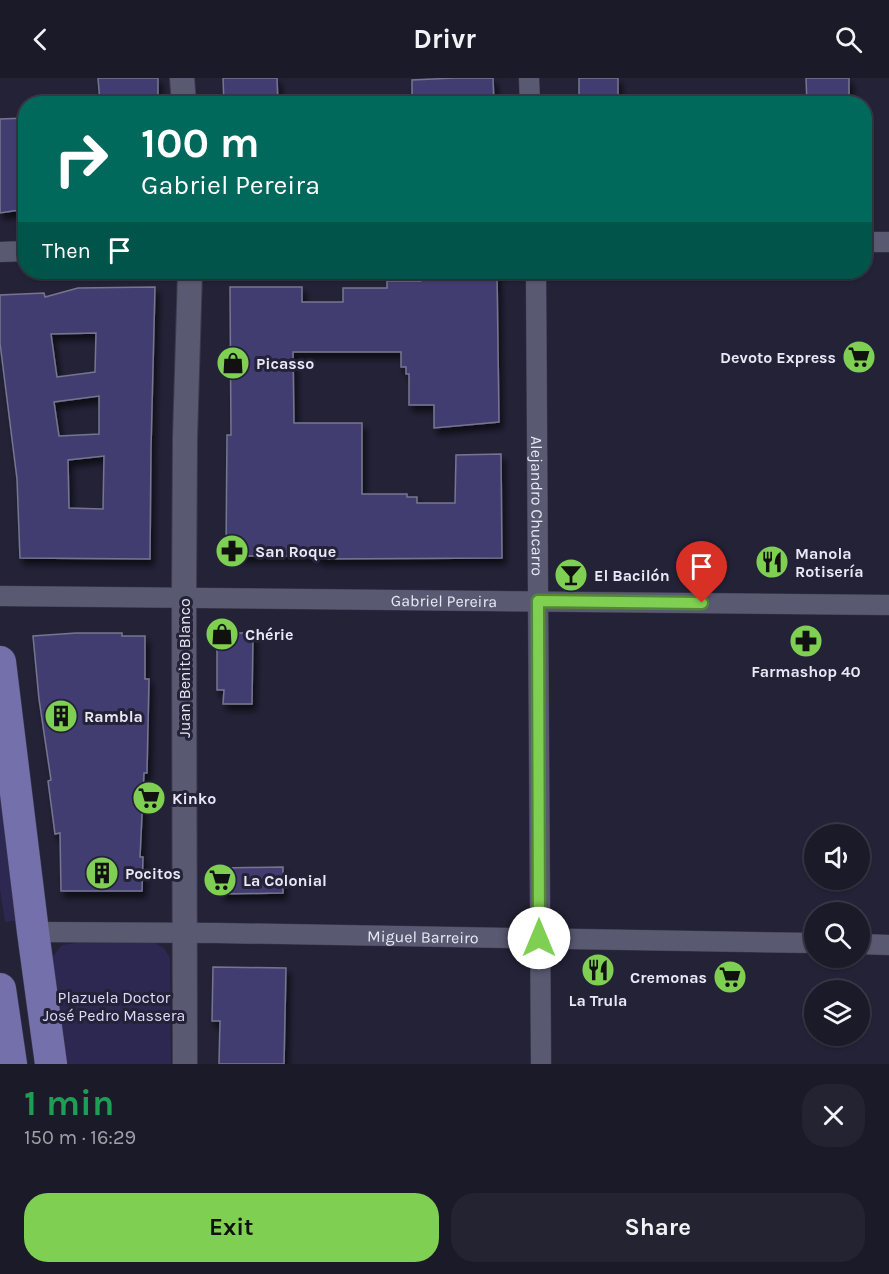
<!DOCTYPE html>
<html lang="en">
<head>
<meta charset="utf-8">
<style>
  :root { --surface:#1a1a29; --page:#232331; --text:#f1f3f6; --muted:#9fa1a8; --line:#383846; --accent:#7fd052 }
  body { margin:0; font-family:Karla,sans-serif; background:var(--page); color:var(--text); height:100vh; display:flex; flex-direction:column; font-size:22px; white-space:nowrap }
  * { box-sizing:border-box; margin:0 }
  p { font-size:20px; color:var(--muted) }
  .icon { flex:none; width:33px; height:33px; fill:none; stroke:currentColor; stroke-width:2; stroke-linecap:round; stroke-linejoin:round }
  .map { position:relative; height:986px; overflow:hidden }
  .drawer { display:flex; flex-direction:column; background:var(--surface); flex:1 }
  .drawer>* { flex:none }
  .guide { position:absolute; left:18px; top:18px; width:854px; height:183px; border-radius:24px; box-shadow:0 2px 4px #0004,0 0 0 2px var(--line); background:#00695c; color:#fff; overflow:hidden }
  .tools { position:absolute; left:804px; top:746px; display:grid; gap:12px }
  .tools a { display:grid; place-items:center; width:66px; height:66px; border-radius:50%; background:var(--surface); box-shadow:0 2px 4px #0004,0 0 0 2px var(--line); font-size:30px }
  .pin { position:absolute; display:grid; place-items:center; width:51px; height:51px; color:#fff; margin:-62px -26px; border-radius:50% 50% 50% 0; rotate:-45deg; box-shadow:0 0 6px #0007 }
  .pin .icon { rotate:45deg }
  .me { position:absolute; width:66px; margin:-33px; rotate:0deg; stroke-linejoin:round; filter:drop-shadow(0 0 4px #0008) }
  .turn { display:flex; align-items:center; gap:21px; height:126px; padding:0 24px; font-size:27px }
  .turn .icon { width:78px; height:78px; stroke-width:2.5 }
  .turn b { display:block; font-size:42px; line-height:51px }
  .then { display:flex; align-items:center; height:57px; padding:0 24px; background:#0003; gap:12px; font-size:22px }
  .round { display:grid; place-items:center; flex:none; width:63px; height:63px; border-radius:24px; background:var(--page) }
  .headline { display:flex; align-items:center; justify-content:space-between; height:102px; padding:0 24px }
  h1 { font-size:36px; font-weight:700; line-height:45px; color:#1e9e55 }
  .button { display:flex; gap:12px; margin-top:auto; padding:12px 24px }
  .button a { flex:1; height:69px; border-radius:24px; background:var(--accent); color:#111; font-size:24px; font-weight:700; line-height:69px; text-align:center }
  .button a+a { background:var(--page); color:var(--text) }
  header { display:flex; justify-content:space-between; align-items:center; height:78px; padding:0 24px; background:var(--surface); font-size:27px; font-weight:700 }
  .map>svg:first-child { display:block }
</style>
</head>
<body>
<header><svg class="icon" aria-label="back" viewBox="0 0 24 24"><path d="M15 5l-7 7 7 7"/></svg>Drivr<svg class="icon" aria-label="search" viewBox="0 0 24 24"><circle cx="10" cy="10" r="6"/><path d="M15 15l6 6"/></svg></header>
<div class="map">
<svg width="889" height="986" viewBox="0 0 889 986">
  <defs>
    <filter id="shadow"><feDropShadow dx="3.5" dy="6" stdDeviation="3" flood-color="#0009"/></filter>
  </defs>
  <rect width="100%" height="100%" fill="#232237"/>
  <g fill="#2c2851">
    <polygon points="0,678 20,842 5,844 0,811"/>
    <polygon points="75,865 154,865 164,870 170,880 171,986 64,986 52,880 62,867"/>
  </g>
  <g fill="#423d71" stroke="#75758f" stroke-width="1.5" fill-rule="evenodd" filter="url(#shadow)">
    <polygon points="98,0 158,0 158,26 116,26 116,23 100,24"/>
    <polygon points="223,0 277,0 278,26 224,26"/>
    <polygon points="454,0 493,0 494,26 412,26 412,2"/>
    <rect x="579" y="0" width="39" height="26"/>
    <polygon points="806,0 849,0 849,26 807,26"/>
    <polygon points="26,40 26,131 0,135 0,41"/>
    <polygon points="421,194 497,194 499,344 434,350 434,327 409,327 409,296 406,296 406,289 401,289 401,274 293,274 294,345 362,345 362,416 407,416 407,419 417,419 417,425 455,425 456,377 501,376 502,480 319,481 319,478 226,478 227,357 231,357 230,209 302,209 302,224 343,224 343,210 387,210 387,203 421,203"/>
    <path d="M155,209L151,370L150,481L20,480L17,401L0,265V217L44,215L45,219L78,210ZM96,255L95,294L57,299L51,256ZM99,318V356L59,358L54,324ZM104,378L103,431L69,430L68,382Z"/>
    <polygon points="76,555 122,555 122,558 145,558 145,601 149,601 147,695 144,695 140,779 143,779 142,813 61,813 60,755 55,756 48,703 51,702 39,621 33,558"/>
    <polygon points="217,555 253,555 252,626 223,626 224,612 217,612"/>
    <polygon points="283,789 283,815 221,816 221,790"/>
    <polygon points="213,889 286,890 284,986 219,986 220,943 212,943"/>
  </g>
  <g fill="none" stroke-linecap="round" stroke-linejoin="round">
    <defs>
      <g id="minor">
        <polyline points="529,0 530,26"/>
        <polyline points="864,164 889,164"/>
        <polyline points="0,174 26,173"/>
        <path id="s1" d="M536,194L541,986"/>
        <path id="s2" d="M0,518L889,527"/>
        <path id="s3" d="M33,854L217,855L814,865"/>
        <polyline points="860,866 889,867"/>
      </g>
      <g id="tertiary">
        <polyline points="182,0 184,26"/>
        <polyline points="185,986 184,520 185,360 190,194"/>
      </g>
      <g id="primary">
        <polyline points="0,584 33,854 51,986"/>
        <polyline points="0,911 11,986"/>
      </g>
    </defs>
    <use href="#minor" stroke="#3d3c4e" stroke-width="21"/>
    <use href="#tertiary" stroke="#3d3c4e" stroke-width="26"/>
    <use href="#primary" stroke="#3d3c4e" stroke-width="33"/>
    <use href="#minor" stroke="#595972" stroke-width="20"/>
    <use href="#tertiary" stroke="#595972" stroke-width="24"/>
    <use href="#primary" stroke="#7470ac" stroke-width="32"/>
  </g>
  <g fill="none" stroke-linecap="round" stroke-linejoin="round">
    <defs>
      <polyline id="route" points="539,860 538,523 702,525"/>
    </defs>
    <use href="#route" stroke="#538735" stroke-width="15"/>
    <use href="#route" stroke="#7fd052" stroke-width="10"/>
  </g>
  <defs>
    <symbol id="supermarket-disc" viewBox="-11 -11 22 22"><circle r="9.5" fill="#7fd052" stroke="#232237"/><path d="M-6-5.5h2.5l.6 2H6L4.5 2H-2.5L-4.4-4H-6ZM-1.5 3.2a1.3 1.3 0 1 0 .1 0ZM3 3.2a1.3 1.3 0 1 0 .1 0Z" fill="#111"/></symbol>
    <symbol id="shop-disc" viewBox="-11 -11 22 22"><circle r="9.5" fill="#7fd052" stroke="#232237"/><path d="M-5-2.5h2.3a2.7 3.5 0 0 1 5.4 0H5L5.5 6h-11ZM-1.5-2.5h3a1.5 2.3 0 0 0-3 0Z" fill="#111"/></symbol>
    <symbol id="pharmacy-disc" viewBox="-11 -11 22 22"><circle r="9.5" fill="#7fd052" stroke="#232237"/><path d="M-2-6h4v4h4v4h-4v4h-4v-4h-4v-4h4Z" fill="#111"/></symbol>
    <symbol id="restaurant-disc" viewBox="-11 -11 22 22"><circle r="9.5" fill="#7fd052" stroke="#232237"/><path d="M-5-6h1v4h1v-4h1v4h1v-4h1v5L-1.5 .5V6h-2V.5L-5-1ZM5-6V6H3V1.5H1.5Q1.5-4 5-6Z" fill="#111"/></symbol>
    <symbol id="bar-disc" viewBox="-11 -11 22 22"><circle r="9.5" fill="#7fd052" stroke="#232237"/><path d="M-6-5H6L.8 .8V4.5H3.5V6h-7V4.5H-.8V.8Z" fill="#111"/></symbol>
    <symbol id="building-disc" viewBox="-11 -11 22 22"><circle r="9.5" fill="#7fd052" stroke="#232237"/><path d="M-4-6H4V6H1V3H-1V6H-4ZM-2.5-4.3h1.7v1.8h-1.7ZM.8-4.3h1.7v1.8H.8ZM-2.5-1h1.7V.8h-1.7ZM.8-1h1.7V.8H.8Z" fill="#111"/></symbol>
  </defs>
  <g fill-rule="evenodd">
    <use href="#supermarket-disc" x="840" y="260" width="38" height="38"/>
    <use href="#shop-disc" x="214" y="266" width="38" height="38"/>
    <use href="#pharmacy-disc" x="213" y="454" width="38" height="38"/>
    <use href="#restaurant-disc" x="753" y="465" width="38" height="38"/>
    <use href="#bar-disc" x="552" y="478" width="38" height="38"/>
    <use href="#shop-disc" x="203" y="537" width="38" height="38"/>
    <use href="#pharmacy-disc" x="787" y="544" width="38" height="38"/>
    <use href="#building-disc" x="42" y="619" width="38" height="38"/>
    <use href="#supermarket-disc" x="130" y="701" width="38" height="38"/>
    <use href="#building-disc" x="83" y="776" width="38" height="38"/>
    <use href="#supermarket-disc" x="201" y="783" width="38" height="38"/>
    <use href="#restaurant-disc" x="579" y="873" width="38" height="38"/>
    <use href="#supermarket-disc" x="711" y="880" width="38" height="38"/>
  </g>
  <g text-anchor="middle" stroke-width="6" stroke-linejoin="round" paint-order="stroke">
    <g font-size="16" font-weight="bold" fill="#e8e8f7" stroke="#232237" text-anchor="start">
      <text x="836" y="285" text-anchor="end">Devoto Express</text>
      <text x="256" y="291">Picasso</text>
      <text x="255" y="479">San Roque</text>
      <text x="795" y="481">Manola<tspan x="795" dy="18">Rotisería</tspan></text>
      <text x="594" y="503">El Bacilón</text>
      <text x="245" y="562">Chérie</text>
      <text x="806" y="599" text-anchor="middle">Farmashop 40</text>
      <text x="84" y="644">Rambla</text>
      <text x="172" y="726">Kinko</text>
      <text x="125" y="801">Pocitos</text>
      <text x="243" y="808">La Colonial</text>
      <text x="707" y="905" text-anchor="end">Cremonas</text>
      <text x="598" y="928" text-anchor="middle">La Trula</text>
    </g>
    <g font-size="16" fill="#e8e8f7" stroke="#232237">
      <text dy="6" stroke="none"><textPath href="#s1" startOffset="234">Alejandro Chucarro</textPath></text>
      <text dy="6" stroke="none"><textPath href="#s2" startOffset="444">Gabriel Pereira</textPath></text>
      <text transform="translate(184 590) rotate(-90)" y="6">Juan Benito Blanco</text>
      <text dy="6" stroke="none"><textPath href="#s3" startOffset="390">Miguel Barreiro</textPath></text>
    </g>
    <g font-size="16" fill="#dcdbfd" stroke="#232237">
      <text x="114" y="925">Plazuela Doctor<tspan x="114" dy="18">José Pedro Massera</tspan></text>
    </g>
  </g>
</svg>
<div class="tools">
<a><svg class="icon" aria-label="sound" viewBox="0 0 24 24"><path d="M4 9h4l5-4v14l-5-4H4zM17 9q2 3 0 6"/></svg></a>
<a><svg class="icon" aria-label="search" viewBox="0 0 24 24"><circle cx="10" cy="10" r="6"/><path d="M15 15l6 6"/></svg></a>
<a><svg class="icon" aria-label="layers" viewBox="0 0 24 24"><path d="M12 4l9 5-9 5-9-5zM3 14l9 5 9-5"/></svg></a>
</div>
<div class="pin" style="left:702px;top:525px;background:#d93025"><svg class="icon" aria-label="arrive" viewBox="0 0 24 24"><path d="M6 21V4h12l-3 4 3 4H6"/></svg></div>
<svg class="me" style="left:539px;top:860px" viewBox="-20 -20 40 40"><circle r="19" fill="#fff"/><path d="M0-13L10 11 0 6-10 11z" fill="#7fd052"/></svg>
<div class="guide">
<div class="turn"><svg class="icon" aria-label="right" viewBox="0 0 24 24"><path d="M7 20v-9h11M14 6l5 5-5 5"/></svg><div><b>100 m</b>Gabriel Pereira</div></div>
<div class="then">Then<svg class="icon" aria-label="arrive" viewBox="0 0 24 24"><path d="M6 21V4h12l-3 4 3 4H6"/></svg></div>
</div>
</div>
<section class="drawer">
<div class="headline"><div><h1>1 min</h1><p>150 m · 16:29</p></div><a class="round"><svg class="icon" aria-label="close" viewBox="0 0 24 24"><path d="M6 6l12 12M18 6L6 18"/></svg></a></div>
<div class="button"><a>Exit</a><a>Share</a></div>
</section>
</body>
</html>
